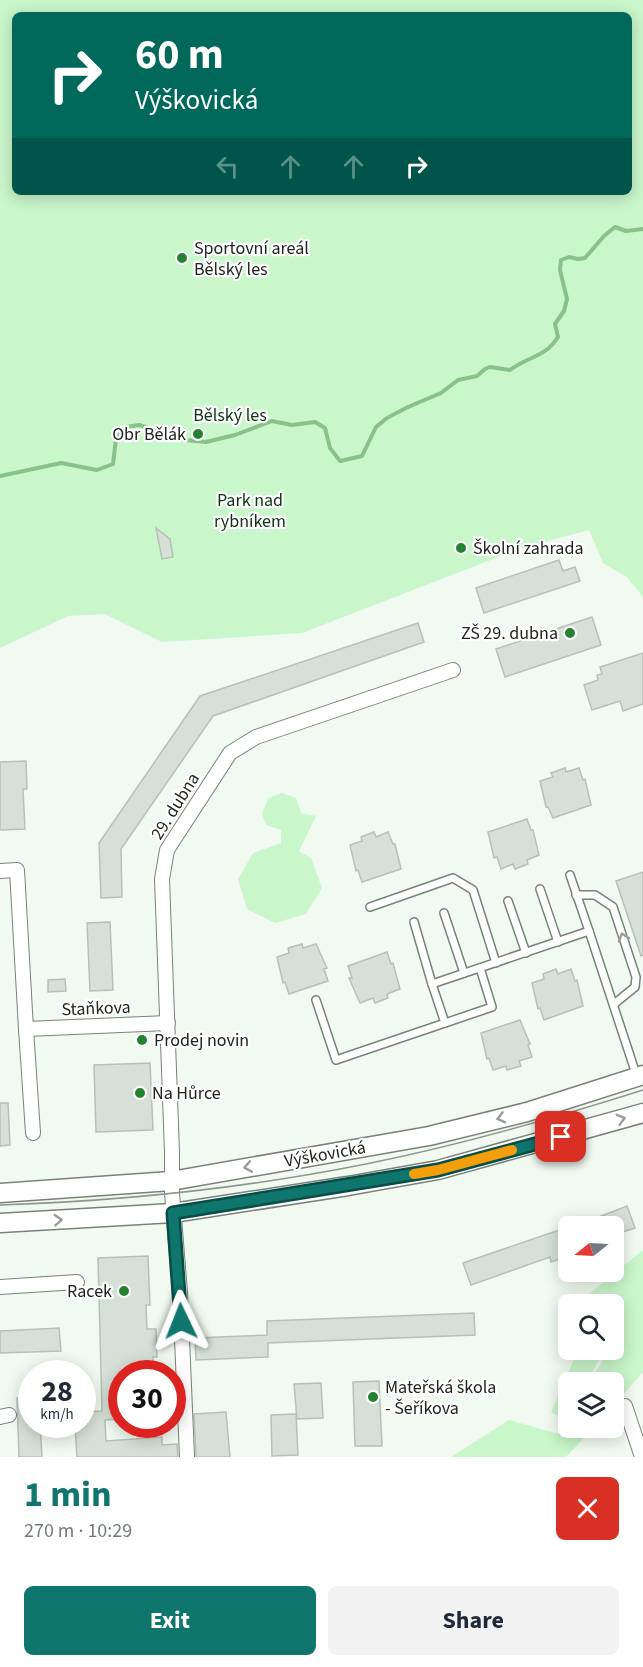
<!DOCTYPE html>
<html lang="en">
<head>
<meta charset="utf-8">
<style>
  :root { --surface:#fff; --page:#f2f2f3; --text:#1f2937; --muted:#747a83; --accent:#0f766e }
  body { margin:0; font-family:"Source Sans 3",sans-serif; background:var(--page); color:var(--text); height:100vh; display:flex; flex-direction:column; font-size:22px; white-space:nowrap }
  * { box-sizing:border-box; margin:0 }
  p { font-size:20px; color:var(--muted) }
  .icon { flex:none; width:33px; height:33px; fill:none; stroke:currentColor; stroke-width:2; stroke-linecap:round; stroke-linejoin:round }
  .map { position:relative; height:1457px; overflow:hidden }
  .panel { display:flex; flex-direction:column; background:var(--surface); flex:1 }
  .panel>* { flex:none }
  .banner { position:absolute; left:12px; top:12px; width:620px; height:183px; border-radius:9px; box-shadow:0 3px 15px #0003; background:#00695c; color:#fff; overflow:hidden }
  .needle { width:39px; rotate:252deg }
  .tools { position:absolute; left:558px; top:1216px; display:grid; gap:12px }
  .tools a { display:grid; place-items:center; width:66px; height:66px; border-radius:9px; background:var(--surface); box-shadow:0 3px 15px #0003; font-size:30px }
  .speed { position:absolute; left:18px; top:1360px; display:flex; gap:12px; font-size:30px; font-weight:700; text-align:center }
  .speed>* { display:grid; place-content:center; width:78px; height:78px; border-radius:50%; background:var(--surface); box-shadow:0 3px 15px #0003; line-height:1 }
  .speed small { font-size:15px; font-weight:400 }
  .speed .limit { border:9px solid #d22; background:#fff; color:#111 }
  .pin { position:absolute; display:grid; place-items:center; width:51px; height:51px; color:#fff; margin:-26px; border-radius:12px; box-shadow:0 3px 9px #0006 }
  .me { position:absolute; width:66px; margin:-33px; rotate:358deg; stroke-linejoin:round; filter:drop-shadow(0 0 4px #0008) }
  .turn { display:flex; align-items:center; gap:21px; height:126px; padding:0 24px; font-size:27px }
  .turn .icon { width:78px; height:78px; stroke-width:2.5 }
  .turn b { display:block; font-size:42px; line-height:51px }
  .lanes { display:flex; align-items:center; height:57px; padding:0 24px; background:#0003; justify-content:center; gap:30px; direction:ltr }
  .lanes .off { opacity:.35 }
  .round { display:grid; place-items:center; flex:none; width:63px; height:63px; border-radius:9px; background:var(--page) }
  .summary { display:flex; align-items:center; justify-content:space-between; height:102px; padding:0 24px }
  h1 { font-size:36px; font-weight:700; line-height:45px; color:var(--accent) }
  .button { display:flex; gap:12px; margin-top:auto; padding:12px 24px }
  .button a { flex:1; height:69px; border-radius:9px; background:var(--accent); color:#fff; font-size:24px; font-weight:700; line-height:69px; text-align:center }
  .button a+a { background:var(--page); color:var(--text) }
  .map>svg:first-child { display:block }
</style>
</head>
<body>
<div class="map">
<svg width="643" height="1457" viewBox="0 0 643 1457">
  <rect width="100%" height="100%" fill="#f1faf1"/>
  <g fill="#c9f6ca" fill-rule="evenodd">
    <path d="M0,0H643V597L627,577L603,563L589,530L519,549L302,633L162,642L105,614L68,616L0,648ZM15,15H628V192H15Z"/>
    <polygon points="282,793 296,798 301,813 316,816 299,851 311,858 322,888 306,914 275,923 247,909 238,879 253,853 281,843 281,830 266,825 262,814 268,798"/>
    <polygon points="643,1250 643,1372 614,1405 614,1383 589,1383 609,1350 614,1350 614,1305 575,1305"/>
    <polygon points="578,1350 603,1353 586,1383 568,1383 568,1414 565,1420 551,1412"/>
    <polygon points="568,1419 568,1428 593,1428 566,1457 451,1457 509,1420 559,1434"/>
  </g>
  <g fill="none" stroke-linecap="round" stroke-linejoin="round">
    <path stroke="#89c18a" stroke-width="4" d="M0,476L61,463L97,470L113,464L116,439L126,427L139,425L165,433L174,439L206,442L235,435L272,421L292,425L315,422L325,428L330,448L340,461L362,456L376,427L387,418L408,407L441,393L458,380L477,376L485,369L490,367L510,370C528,356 545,358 558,337L555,324L564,311L567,299L560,270L561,260L569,257L578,259L585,258L604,236L615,227L626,231L643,229"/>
  </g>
  <g fill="#d6e0d6" stroke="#b7c0b7" stroke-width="1.5">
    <polygon points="156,528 170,539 173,557 162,559"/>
    <polygon points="559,560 563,571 575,567 580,581 484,613 476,588"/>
    <polygon points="592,617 601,645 505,677 496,649"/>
    <polygon points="418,623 424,642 213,716 121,849 122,897 101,898 99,843 200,696"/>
    <polygon points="643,653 643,704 623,711 620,701 592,710 584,685 598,680 597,675 602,674 600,667"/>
    <polygon points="26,761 27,789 23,789 25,829 0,830 0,762"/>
    <polygon points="565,768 566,772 579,768 583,780 585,779 591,805 553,818 548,807 546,807 540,781 553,777 551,773"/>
    <polygon points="527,819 531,830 533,830 539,855 527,860 528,864 515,869 513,864 501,869 497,857 494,858 488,832"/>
    <polygon points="374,832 376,837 388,832 393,844 395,844 401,869 362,882 358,870 356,871 350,845 362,841 361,837"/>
    <polygon points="643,872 643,955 641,956 616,881"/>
    <polygon points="110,922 113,990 90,991 87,923"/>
    <polygon points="302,944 303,948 316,944 327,968 324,969 328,981 289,994 285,982 283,983 277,957 289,953 288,948"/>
    <polygon points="387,952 391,964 393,963 400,989 387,994 388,998 375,1003 373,998 360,1003 349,978 352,978 348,966"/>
    <polygon points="556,969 558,974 571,969 575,981 577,980 583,1006 544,1020 540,1008 538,1009 532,983 544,979 543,974"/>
    <polygon points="65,979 66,991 48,992 48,980"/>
    <polygon points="520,1020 530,1044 528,1045 532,1057 519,1061 521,1066 507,1070 506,1066 493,1070 489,1058 487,1059 481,1033"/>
    <polygon points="150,1063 153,1130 96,1132 94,1065"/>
    <polygon points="0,1103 8,1103 10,1145 0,1146"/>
    <polygon points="627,1206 635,1228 614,1235 614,1227 573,1227"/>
    <polygon points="568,1227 568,1256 551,1262 550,1257 471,1285 463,1263"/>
    <polygon points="148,1256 150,1305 146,1305 147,1329 156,1329 157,1357 153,1357 153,1374 122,1374 122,1419 105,1420 106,1441 162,1437 162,1445 177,1444 178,1457 77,1457 75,1425 82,1425 82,1412 102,1411 98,1258"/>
    <polygon points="474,1313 475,1335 268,1343 268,1357 196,1360 195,1338 267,1335 267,1321"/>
    <polygon points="59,1328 61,1351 0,1353 0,1331"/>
    <polygon points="379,1381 382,1446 355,1446 353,1382"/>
    <polygon points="321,1383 323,1418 297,1419 294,1384"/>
    <polygon points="17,1398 32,1398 32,1425 40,1425 42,1457 19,1457"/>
    <polygon points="226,1412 230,1457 196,1457 194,1414"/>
    <polygon points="296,1414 298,1455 272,1456 271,1415"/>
  </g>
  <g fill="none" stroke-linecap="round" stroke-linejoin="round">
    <defs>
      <g id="lane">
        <polyline points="540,889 558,942"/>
        <polyline points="576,895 595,895 613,907 636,977 635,987 614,1004"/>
        <polyline points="508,901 526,953"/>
        <polyline points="370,907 453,878 473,890 496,963"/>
        <polyline points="444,913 464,973"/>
        <polyline points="414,922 432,984"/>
        <polyline points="589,931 637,1077"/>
        <polyline points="316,1000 336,1060 445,1023 432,984 589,931 570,875"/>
        <polyline points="445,1023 492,1007 480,968"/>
      </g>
      <g id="street">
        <polyline points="0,871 17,870 26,1029 168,1023"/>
        <polyline points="26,1029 33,1133"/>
        <polyline points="0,1287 77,1282"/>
        <polyline points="625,1406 642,1457"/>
        <polyline points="0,1417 9,1415"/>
        <polyline points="187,1457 180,1292 172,1193 172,1152 162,879 167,850 230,753 256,737 453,670"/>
      </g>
      <g id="secondary">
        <polyline points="0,1193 171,1181 429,1136 527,1112 643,1075"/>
        <polyline points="0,1223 173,1213 348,1186 438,1170 643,1113"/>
      </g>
    </defs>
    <use href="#lane" stroke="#798279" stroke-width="10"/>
    <use href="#street" stroke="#798279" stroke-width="16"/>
    <use href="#secondary" stroke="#798279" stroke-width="21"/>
    <use href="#lane" stroke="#fff" stroke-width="7"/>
    <use href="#street" stroke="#fff" stroke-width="14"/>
    <use href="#secondary" stroke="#fff" stroke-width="18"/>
    <path stroke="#8f958f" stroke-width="1.5" d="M0,1205C122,1201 246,1188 366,1164C460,1145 552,1119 643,1090"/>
  </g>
  <defs><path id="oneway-chevron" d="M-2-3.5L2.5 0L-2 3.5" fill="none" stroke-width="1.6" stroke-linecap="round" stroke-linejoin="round" transform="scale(1.5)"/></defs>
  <g stroke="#9b9d9b">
    <use href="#oneway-chevron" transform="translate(623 937) rotate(-109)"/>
    <use href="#oneway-chevron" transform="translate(501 1118) rotate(166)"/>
    <use href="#oneway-chevron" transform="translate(621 1119) rotate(-16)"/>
    <use href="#oneway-chevron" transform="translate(248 1167) rotate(170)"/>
    <use href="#oneway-chevron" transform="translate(58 1220) rotate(-3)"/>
  </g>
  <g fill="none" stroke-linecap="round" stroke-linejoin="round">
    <defs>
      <polyline id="route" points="181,1321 173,1213 438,1170 561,1137"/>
    </defs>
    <use href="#route" stroke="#0a4d48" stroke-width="15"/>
    <use href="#route" stroke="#0f766e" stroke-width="10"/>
    <polyline stroke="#f59e0b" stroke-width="10" points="414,1174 438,1170 512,1150"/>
  </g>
  <g fill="#258031" stroke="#fff" stroke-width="2">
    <circle cx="182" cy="258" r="6"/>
    <circle cx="198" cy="434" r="6"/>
    <circle cx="461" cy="548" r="6"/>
    <circle cx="570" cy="633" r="6"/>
    <circle cx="142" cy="1040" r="6"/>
    <circle cx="140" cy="1093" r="6"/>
    <circle cx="124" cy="1291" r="6"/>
    <circle cx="373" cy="1397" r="6"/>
  </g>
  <g text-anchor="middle" stroke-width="4.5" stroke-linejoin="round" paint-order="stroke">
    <g font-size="18" fill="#212521" stroke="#fff" text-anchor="start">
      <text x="194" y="254">Sportovní areál<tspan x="194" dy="21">Bělský les</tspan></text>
      <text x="186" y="440" text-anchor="end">Obr Bělák</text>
      <text x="473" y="554">Školní zahrada</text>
      <text x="558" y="639" text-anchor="end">ZŠ 29. dubna</text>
      <text x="154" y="1046">Prodej novin</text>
      <text x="152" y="1099">Na Hůrce</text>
      <text x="112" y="1297" text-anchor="end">Racek</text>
      <text x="385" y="1393">Mateřská škola<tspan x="385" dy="21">- Šeříkova</tspan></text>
    </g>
    <g font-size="18" fill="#0b3410" stroke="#fff">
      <text x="230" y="421">Bělský les</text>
      <text x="250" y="506">Park nad<tspan x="250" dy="21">rybníkem</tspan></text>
    </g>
    <g font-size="18" fill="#212521" stroke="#fff">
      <text transform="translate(175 806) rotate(-58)" y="6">29. dubna</text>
      <text transform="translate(96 1008) rotate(-2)" y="6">Staňkova</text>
      <text transform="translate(325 1154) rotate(-10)" y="6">Výškovická</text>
    </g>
  </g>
</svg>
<div class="tools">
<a><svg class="needle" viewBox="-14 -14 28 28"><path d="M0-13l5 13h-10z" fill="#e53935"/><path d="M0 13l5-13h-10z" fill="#747a83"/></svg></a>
<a><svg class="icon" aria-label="search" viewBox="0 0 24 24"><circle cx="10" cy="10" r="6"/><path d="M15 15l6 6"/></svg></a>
<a><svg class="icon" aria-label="layers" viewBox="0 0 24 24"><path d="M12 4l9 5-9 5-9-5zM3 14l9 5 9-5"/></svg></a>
</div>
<div class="speed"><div>28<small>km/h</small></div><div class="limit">30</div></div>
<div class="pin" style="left:561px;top:1137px;background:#d93025"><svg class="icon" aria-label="arrive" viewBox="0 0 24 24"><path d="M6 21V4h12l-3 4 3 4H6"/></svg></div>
<svg class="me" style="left:181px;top:1321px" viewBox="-20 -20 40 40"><path d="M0-17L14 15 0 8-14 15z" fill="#0f766e" stroke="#fff" stroke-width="4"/></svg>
<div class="banner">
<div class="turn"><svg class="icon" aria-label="right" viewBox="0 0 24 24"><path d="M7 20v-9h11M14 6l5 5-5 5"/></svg><div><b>60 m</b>Výškovická</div></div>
<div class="lanes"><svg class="icon off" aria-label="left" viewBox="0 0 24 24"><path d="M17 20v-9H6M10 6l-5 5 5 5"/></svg><svg class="icon off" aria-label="ahead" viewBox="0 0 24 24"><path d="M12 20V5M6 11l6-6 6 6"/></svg><svg class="icon off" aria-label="ahead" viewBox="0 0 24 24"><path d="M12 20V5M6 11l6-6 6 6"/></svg><svg class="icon" aria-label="right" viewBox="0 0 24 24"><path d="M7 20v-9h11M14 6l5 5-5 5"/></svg></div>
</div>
</div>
<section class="panel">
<div class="summary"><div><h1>1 min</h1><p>270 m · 10:29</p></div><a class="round" style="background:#d93025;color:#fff"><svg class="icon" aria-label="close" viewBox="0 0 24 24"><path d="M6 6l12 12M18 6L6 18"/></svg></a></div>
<div class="button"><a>Exit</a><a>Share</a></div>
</section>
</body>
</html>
